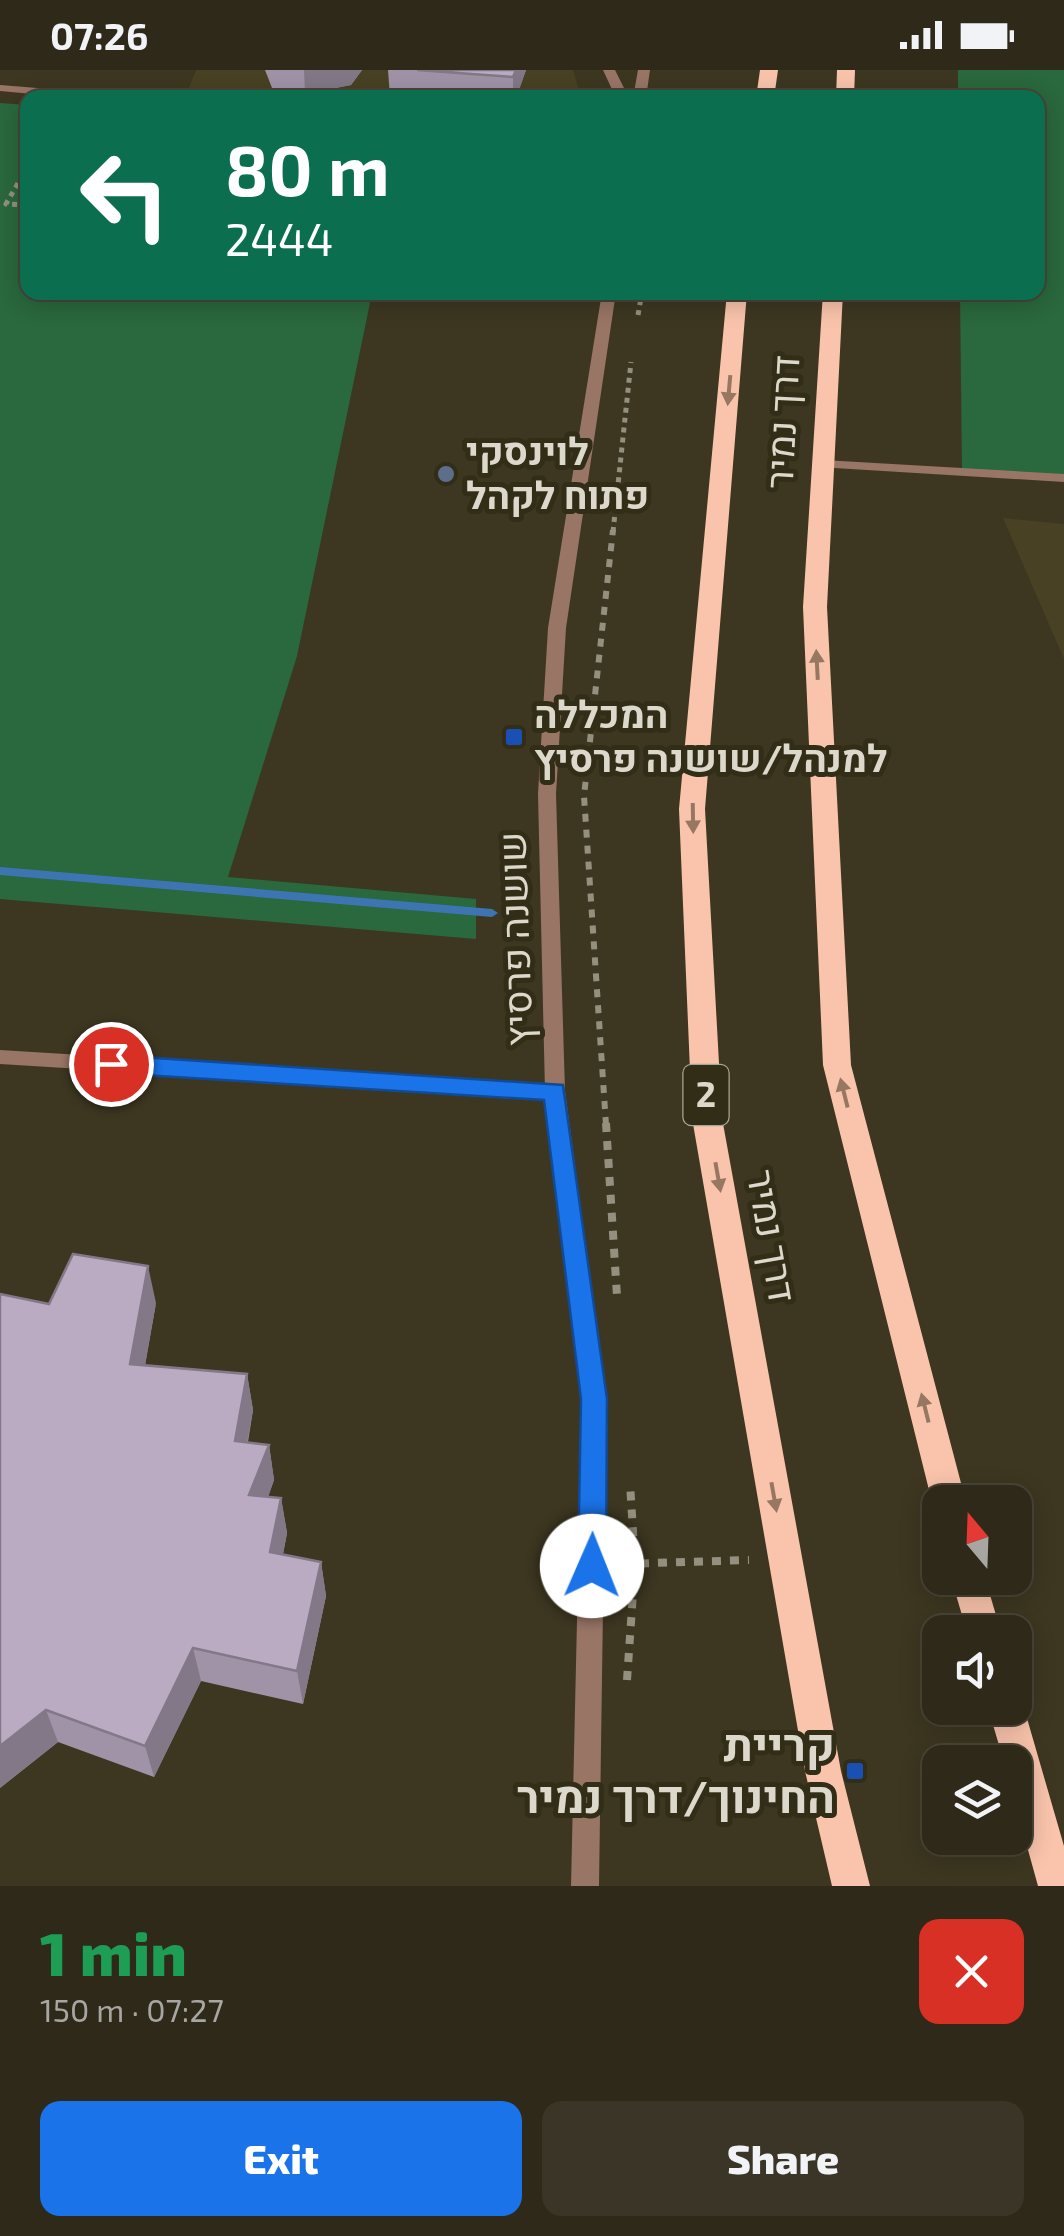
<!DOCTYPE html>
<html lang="en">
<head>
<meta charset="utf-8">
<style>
  :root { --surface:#2e2919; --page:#3a3526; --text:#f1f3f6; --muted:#a7a6a2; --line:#494538; --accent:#1a73e8 }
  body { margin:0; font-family:"Exo 2",Heebo,sans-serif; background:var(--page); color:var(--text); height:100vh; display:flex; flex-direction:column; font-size:38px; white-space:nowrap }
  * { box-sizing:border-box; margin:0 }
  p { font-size:32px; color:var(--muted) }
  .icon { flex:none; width:55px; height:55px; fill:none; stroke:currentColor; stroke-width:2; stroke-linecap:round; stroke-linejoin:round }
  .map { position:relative; height:1816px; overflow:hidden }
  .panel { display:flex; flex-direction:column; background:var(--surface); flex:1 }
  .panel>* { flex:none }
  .hud { position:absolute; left:20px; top:20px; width:1025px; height:210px; border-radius:20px; box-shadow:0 5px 25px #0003,0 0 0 2px var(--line); background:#0b6e4f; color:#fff; overflow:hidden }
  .needle { width:65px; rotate:341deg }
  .tools { position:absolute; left:922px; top:1415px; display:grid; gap:20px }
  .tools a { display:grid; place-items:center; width:110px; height:110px; border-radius:20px; background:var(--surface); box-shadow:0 5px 25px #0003,0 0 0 2px var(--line); font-size:50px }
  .pin { position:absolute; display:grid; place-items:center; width:85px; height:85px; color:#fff; margin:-42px; border:5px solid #fff; border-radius:50%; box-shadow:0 2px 10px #0007 }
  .me { position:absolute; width:110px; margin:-55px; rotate:1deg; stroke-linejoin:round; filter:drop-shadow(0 0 8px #0008) }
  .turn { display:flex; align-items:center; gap:35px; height:210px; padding:0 40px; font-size:45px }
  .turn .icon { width:130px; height:130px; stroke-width:2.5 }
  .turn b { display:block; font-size:70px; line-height:85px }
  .round { display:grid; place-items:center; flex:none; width:105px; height:105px; border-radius:20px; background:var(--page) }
  .headline { display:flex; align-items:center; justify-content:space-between; height:170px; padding:0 40px }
  h1 { font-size:60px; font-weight:800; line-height:75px; color:#1e9e55 }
  .cta { display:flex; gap:20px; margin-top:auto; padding:20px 40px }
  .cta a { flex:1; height:115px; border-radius:20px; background:var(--accent); color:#fff; font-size:40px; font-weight:800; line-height:115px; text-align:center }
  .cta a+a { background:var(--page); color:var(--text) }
  .status { display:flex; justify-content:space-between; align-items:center; height:70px; padding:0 50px; background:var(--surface); direction:ltr }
  .status svg { height:28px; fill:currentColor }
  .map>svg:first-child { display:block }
</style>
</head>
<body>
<div class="status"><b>07:26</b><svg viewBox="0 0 49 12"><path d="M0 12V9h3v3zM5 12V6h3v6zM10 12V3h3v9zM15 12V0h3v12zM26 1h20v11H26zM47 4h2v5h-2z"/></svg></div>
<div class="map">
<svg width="1064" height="1816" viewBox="0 0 1064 1816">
  <rect width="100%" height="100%" fill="#3d3721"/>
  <g fill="#484123">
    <polygon points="196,0 573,0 581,27 312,28 188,20"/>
    <polygon points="1003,448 1064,454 1064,589"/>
  </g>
  <g fill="#2a683d">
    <polygon points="958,0 1064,0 1064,407 962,402 960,223 1038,222 1038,28 958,27"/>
    <polygon points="0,33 27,35 28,222 372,223 297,586 228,807 476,829 476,869 0,829"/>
  </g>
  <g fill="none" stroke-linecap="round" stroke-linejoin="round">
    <polygon fill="#3c75b2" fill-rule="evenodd" points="0,797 492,839 498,843 492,847 0,805"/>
    <g stroke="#94907f" stroke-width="5" stroke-dasharray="5 5" stroke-linecap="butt">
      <polyline points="28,96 6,134 28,135"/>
      <polyline points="638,245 642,222"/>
      <polyline points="613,462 631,292"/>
    </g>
    <polyline stroke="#94907f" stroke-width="6" stroke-dasharray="8 8" stroke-linecap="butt" points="606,1055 584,726 613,460"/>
    <g stroke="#94907f" stroke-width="8" stroke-dasharray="9 9" stroke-linecap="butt">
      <polyline points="606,1053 617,1226"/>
      <polyline points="622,1494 749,1490"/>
      <polyline points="627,1610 635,1494 630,1413"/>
    </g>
    <g fill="#997565" fill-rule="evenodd">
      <polygon points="0,15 124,25 129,28 76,28 0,21"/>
      <polygon points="823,390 1064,404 1064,412 818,397 818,391"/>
      <polygon points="0,980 555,1014 561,1016 564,1021 561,1026 555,1028 0,994"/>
    </g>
    <g fill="#997565" fill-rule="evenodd">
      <polygon points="603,0 615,0 629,28 616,28"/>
      <polygon points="638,0 650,0 646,28 633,28"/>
      <polygon points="602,222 616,222 566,558 556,724 565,1021 606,1329 599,1816 571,1816 582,1329 545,1021 538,724 548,558"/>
    </g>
    <g fill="#fac4ac" fill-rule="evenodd">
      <polygon points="760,0 778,0 774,28 756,28"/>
      <polygon points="837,0 855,0 854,28 836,28"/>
      <polygon points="727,222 747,222 705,739 722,1048 841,1701 870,1816 832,1816 805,1701 692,1048 679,739"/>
      <polygon points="823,222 843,222 827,537 851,995 966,1432 940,1432 940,1444 932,1432 823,995 803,537"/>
      <polygon points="951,1508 985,1508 1001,1562 967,1562"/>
      <polygon points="1015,1625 1024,1638 1064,1776 1064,1816 1038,1816 1015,1733 1015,1692 1004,1692 988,1638 1015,1638"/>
    </g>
  </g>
  <g fill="#a093a8">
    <polygon points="265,0 362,0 351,15 305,24 274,23"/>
    <polygon points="388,0 526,0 516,28 390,27"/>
    <polygon points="156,1233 145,1295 247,1304 253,1340 248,1372 269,1375 274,1410 268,1427 281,1428 287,1463 283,1484 321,1492 326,1526 303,1634 201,1611 154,1707 58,1672 0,1718"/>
  </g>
  <g fill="#827888">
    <polygon points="304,0 362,0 351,15 305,24"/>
    <polygon points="516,0 526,0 516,28 513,28 513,7"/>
    <polygon points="148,1196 156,1233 139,1330 130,1294"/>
    <polygon points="247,1304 253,1340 241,1406 235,1371"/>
    <polygon points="269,1375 274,1410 256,1460 249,1425"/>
    <polygon points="281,1428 287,1463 277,1516 270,1482"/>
    <polygon points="321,1492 326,1526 303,1634 297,1601"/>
    <polygon points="193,1578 201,1611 154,1707 145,1676"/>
    <polygon points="46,1640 58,1672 0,1718 0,1676"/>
  </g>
  <g fill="#baabc3" stroke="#827888" stroke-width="2.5">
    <polygon points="417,0 516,0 513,7"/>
    <polygon points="73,1184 148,1196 130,1294 247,1304 235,1371 269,1375 249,1425 281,1428 270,1482 321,1492 297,1601 193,1578 145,1676 46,1640 0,1676 0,1224 49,1234"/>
  </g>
  <defs><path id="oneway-solid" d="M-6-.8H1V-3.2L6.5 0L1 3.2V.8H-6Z" transform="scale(2.5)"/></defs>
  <g fill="#967862">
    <use href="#oneway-solid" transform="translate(729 320) rotate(95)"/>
    <use href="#oneway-solid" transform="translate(817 595) rotate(-93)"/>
    <use href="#oneway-solid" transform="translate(693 748) rotate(89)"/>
    <use href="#oneway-solid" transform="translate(844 1023) rotate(-104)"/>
    <use href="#oneway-solid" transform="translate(718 1107) rotate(80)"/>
    <use href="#oneway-solid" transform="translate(925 1338) rotate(-104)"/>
    <use href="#oneway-solid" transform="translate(774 1427) rotate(80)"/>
  </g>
  <polygon fill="#1a73e8" stroke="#114b97" stroke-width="2.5" points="111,985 563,1015 607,1329 606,1496 602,1505 592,1508 582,1505 578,1496 581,1329 544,1030 111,1003 99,994"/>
  <circle fill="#5c6f8a" stroke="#322d17" stroke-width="4" cx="446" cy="404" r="10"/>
  <g fill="#1a4fb4" stroke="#322d17" stroke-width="4">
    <rect x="504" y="657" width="20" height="20" rx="5"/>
    <rect x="845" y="1691" width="20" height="20" rx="5"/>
  </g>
  <g text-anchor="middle" stroke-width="10" stroke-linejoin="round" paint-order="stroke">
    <rect fill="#322d17" stroke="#a9a596" stroke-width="2.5" x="683.5" y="995" width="45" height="60" rx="8"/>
    <g font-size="35" font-weight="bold" fill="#dcd9cc">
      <text x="706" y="1037">2</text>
    </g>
    <g font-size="38" fill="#dcd9cc" stroke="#322d17">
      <text transform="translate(783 352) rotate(-87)" y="13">דרך נמיר</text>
      <text transform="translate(516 869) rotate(-92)" y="13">שושנה פרסיץ</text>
      <text transform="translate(771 1166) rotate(80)" y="13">דרך נמיר</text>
    </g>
    <g font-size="38" font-weight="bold" fill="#dcd9cc" stroke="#322d17" text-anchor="start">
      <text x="466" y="395">לוינסקי<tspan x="466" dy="44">פתוח לקהל</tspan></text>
      <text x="534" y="658">המכללה<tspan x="534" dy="44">למנהל/שושנה פרסיץ</tspan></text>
    </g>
    <g font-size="45" font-weight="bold" fill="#dcd9cc" stroke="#322d17" text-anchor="end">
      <text x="835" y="1691">קריית<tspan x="835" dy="52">החינוך/דרך נמיר</tspan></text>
    </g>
  </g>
</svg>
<div class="tools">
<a><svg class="needle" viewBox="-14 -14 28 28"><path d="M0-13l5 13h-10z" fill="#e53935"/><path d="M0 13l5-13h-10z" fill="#a7a6a2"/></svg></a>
<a><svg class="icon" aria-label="sound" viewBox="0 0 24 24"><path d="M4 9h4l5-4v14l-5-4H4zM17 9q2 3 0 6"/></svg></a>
<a><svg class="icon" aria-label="layers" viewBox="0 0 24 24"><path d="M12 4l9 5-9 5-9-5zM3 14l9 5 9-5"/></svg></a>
</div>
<div class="pin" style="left:111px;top:994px;background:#d93025"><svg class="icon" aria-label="arrive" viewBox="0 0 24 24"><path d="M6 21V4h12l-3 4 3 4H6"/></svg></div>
<svg class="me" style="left:592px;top:1496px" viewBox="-20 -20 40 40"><circle r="19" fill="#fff"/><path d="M0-13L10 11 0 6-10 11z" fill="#1a73e8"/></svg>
<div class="hud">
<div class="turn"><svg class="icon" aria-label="left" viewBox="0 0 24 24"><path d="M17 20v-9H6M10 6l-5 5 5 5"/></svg><div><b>80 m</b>2444</div></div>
</div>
</div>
<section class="panel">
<div class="headline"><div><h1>1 min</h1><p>150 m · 07:27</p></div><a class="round" style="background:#d93025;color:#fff"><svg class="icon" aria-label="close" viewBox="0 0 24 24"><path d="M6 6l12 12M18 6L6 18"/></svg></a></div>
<div class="cta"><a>Exit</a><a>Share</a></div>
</section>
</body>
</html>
